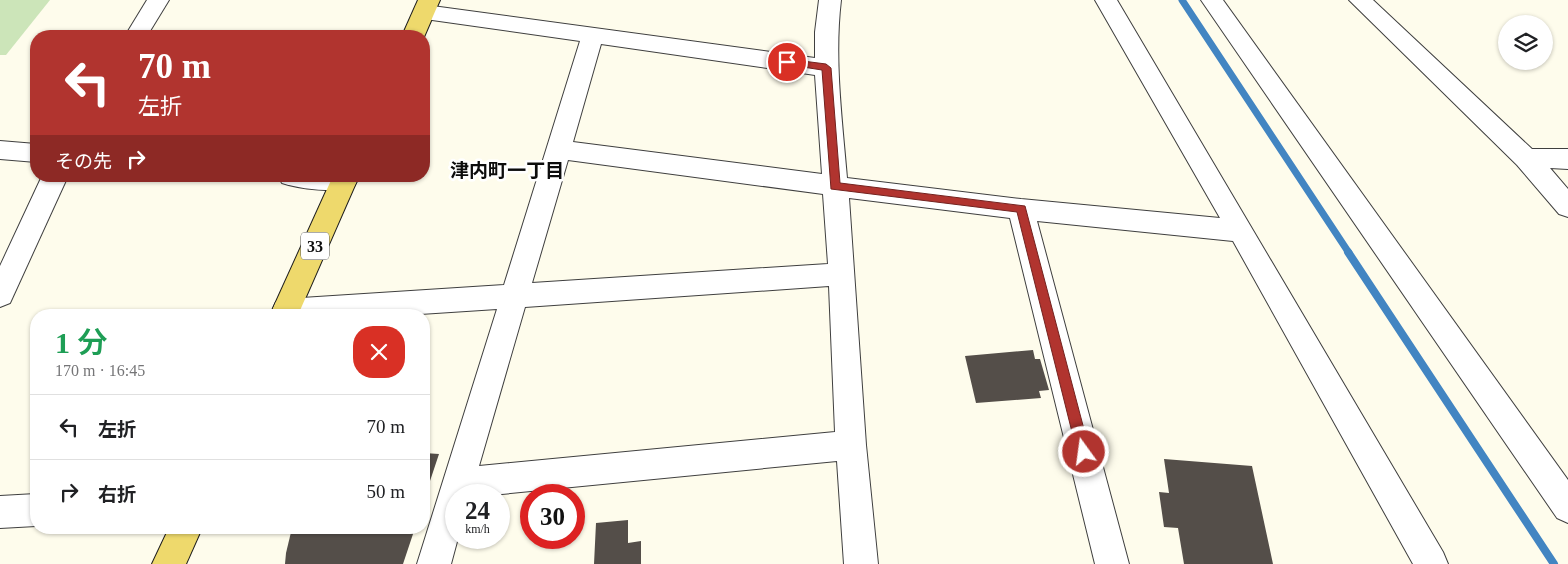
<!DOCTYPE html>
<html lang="ja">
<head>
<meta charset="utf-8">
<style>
  :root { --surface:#fff; --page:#f2f2f2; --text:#202124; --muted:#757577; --line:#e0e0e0 }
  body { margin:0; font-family:"Times New Roman","Noto Sans JP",serif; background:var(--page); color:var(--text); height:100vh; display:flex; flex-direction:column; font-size:19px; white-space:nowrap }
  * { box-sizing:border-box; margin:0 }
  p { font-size:16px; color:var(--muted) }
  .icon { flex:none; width:28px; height:28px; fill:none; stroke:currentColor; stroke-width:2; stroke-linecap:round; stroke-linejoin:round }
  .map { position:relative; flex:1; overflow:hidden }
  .panel { position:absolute; left:30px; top:309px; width:400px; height:225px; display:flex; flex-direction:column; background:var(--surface); border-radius:20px; box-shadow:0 1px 4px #0004 }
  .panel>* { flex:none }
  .banner { position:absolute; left:30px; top:30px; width:400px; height:152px; border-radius:20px; box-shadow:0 1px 4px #0004; background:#b1342f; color:#fff; overflow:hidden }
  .fabs { position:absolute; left:1498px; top:15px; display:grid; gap:10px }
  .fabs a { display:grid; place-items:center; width:55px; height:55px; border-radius:50%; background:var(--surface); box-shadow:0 1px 4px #0004; font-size:25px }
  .speed { position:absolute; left:445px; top:484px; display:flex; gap:10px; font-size:25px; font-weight:700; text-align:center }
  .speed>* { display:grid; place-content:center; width:65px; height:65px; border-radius:50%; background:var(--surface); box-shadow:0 1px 4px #0004; line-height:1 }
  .speed small { font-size:12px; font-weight:400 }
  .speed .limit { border:8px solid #d22; background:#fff; color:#111 }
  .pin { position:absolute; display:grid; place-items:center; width:42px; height:42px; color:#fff; margin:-21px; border:2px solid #fff; border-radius:50%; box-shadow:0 1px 5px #0007 }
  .me { position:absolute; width:55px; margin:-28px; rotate:346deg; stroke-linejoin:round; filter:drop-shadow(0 0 4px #0008) }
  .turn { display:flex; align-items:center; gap:18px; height:105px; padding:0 25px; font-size:22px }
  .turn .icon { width:65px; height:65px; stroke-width:2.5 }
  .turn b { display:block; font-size:35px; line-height:42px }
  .then { display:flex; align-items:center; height:48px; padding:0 25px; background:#0003; gap:10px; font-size:19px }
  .round { display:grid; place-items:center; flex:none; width:52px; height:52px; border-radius:20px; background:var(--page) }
  .summary { display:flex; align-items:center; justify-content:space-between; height:85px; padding:0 25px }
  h1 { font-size:30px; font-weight:600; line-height:38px; color:#1e9e55 }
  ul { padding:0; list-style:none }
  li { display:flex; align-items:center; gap:15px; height:65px; padding:0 25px; border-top:1px solid var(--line) }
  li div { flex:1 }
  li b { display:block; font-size:19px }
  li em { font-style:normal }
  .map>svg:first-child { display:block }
</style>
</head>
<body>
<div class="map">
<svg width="1568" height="564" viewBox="0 0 1568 564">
  <rect width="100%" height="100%" fill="#fefcec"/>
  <polygon fill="#cce5b9" points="0,0 50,0 6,55 0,55"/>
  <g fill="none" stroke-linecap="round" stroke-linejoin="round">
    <polyline stroke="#4285c2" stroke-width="7" points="1182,0 1349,253"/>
    <polyline stroke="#4285c2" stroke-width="8" points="1348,252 1554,564"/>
  </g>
  <g fill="#544e49">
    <polygon points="1033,350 1035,359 1040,359 1049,390 1039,391 1041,398 976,403 965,356"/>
    <polygon points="424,453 439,454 424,499"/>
    <polygon points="1164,459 1252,466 1273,564 1184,564 1178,528 1164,527 1159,492 1169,493"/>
    <polygon points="628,520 628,543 641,541 641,564 594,564 596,523"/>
    <polygon points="292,528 415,528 403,564 285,564 286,553"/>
  </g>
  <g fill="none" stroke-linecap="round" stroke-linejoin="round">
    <defs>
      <g id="minor">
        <polygon points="147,0 169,0 147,36 125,36"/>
        <path d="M819,0H841C834,59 842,118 847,178L1021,199L1220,218L1095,0H1117L1443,552L1448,564H1413L1233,241L1037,221L1129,564H1095L1010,218L849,198L866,445L878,564H844L837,461L491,495H456V538H458L451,564H417L497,309L405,315H274L272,311L276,302L286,299L504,285L580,41L425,19L417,17L414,12L417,7L425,5L815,58V32ZM601,44L815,75L822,174L573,142ZM568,160L823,194L828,264L532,283ZM829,286L835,432L479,466L525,307Z"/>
        <polygon points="1201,0 1223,0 1568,480 1568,523 1557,518"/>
        <polygon points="1349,0 1373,0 1532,149 1568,149 1568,169 1550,168 1568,189 1568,217 1559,214 1517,165"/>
        <polygon points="0,141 36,144 36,162 0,159"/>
        <polygon points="42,176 68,176 10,303 0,307 0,266"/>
        <path d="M278,176H354L357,181L353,188C336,193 299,189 282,183Z"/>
        <polygon points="36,494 36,526 0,528 0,496"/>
      </g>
      <g id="major">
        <polygon points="418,0 440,0 424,37 402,36"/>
        <polygon points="333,176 359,176 298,315 270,315"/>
        <polygon points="169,528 202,528 186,564 152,564"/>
      </g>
    </defs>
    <use href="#minor" stroke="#3f3f3f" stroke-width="2"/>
    <use href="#major" stroke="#1d1d1d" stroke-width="2"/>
    <use href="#minor" fill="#fff" fill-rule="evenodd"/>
    <use href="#major" fill="#eed96c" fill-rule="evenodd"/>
  </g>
  <polygon fill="#b1342f" stroke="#73221f" points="787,59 826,64 831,68 840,183 1025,206 1090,452 1088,456 1084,458 1079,456 1077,452 1017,212 831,189 822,70 784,64 784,60"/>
  <g text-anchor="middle" stroke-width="5" stroke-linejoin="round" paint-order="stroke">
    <rect fill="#fff" stroke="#555" stroke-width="1" x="301" y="232.5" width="28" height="27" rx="4"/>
    <g font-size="16" font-weight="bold" fill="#0c0c0c">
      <text x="315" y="252">33</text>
    </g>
    <g font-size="19" font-weight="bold" fill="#0c0c0c" stroke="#fff">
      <text x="507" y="177">津内町一丁目</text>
    </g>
  </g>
</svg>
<div class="fabs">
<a><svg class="icon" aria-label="layers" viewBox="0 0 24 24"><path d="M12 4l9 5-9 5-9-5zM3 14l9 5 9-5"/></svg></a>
</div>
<div class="speed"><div>24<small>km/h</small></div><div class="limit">30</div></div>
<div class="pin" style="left:787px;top:62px;background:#d93025"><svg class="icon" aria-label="arrive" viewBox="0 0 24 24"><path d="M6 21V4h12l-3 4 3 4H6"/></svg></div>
<svg class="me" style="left:1084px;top:452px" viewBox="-20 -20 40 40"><circle r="17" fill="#b1342f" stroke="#fff" stroke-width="3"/><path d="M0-11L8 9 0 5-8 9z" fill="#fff"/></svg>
<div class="banner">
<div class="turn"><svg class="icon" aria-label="left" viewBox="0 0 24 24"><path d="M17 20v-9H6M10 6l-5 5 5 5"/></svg><div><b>70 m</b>左折</div></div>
<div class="then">その先<svg class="icon" aria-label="right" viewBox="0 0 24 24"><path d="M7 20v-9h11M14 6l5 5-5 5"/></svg></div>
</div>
<section class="panel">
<div class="summary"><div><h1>1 分</h1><p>170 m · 16:45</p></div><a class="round" style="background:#d93025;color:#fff"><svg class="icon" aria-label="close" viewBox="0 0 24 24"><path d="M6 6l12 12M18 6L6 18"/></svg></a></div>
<ul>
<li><svg class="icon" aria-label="left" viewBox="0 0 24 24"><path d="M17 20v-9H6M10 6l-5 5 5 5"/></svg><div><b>左折</b></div><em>70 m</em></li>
<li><svg class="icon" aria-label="right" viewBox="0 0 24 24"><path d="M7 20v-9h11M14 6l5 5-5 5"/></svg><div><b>右折</b></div><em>50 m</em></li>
</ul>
</section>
</div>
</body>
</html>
